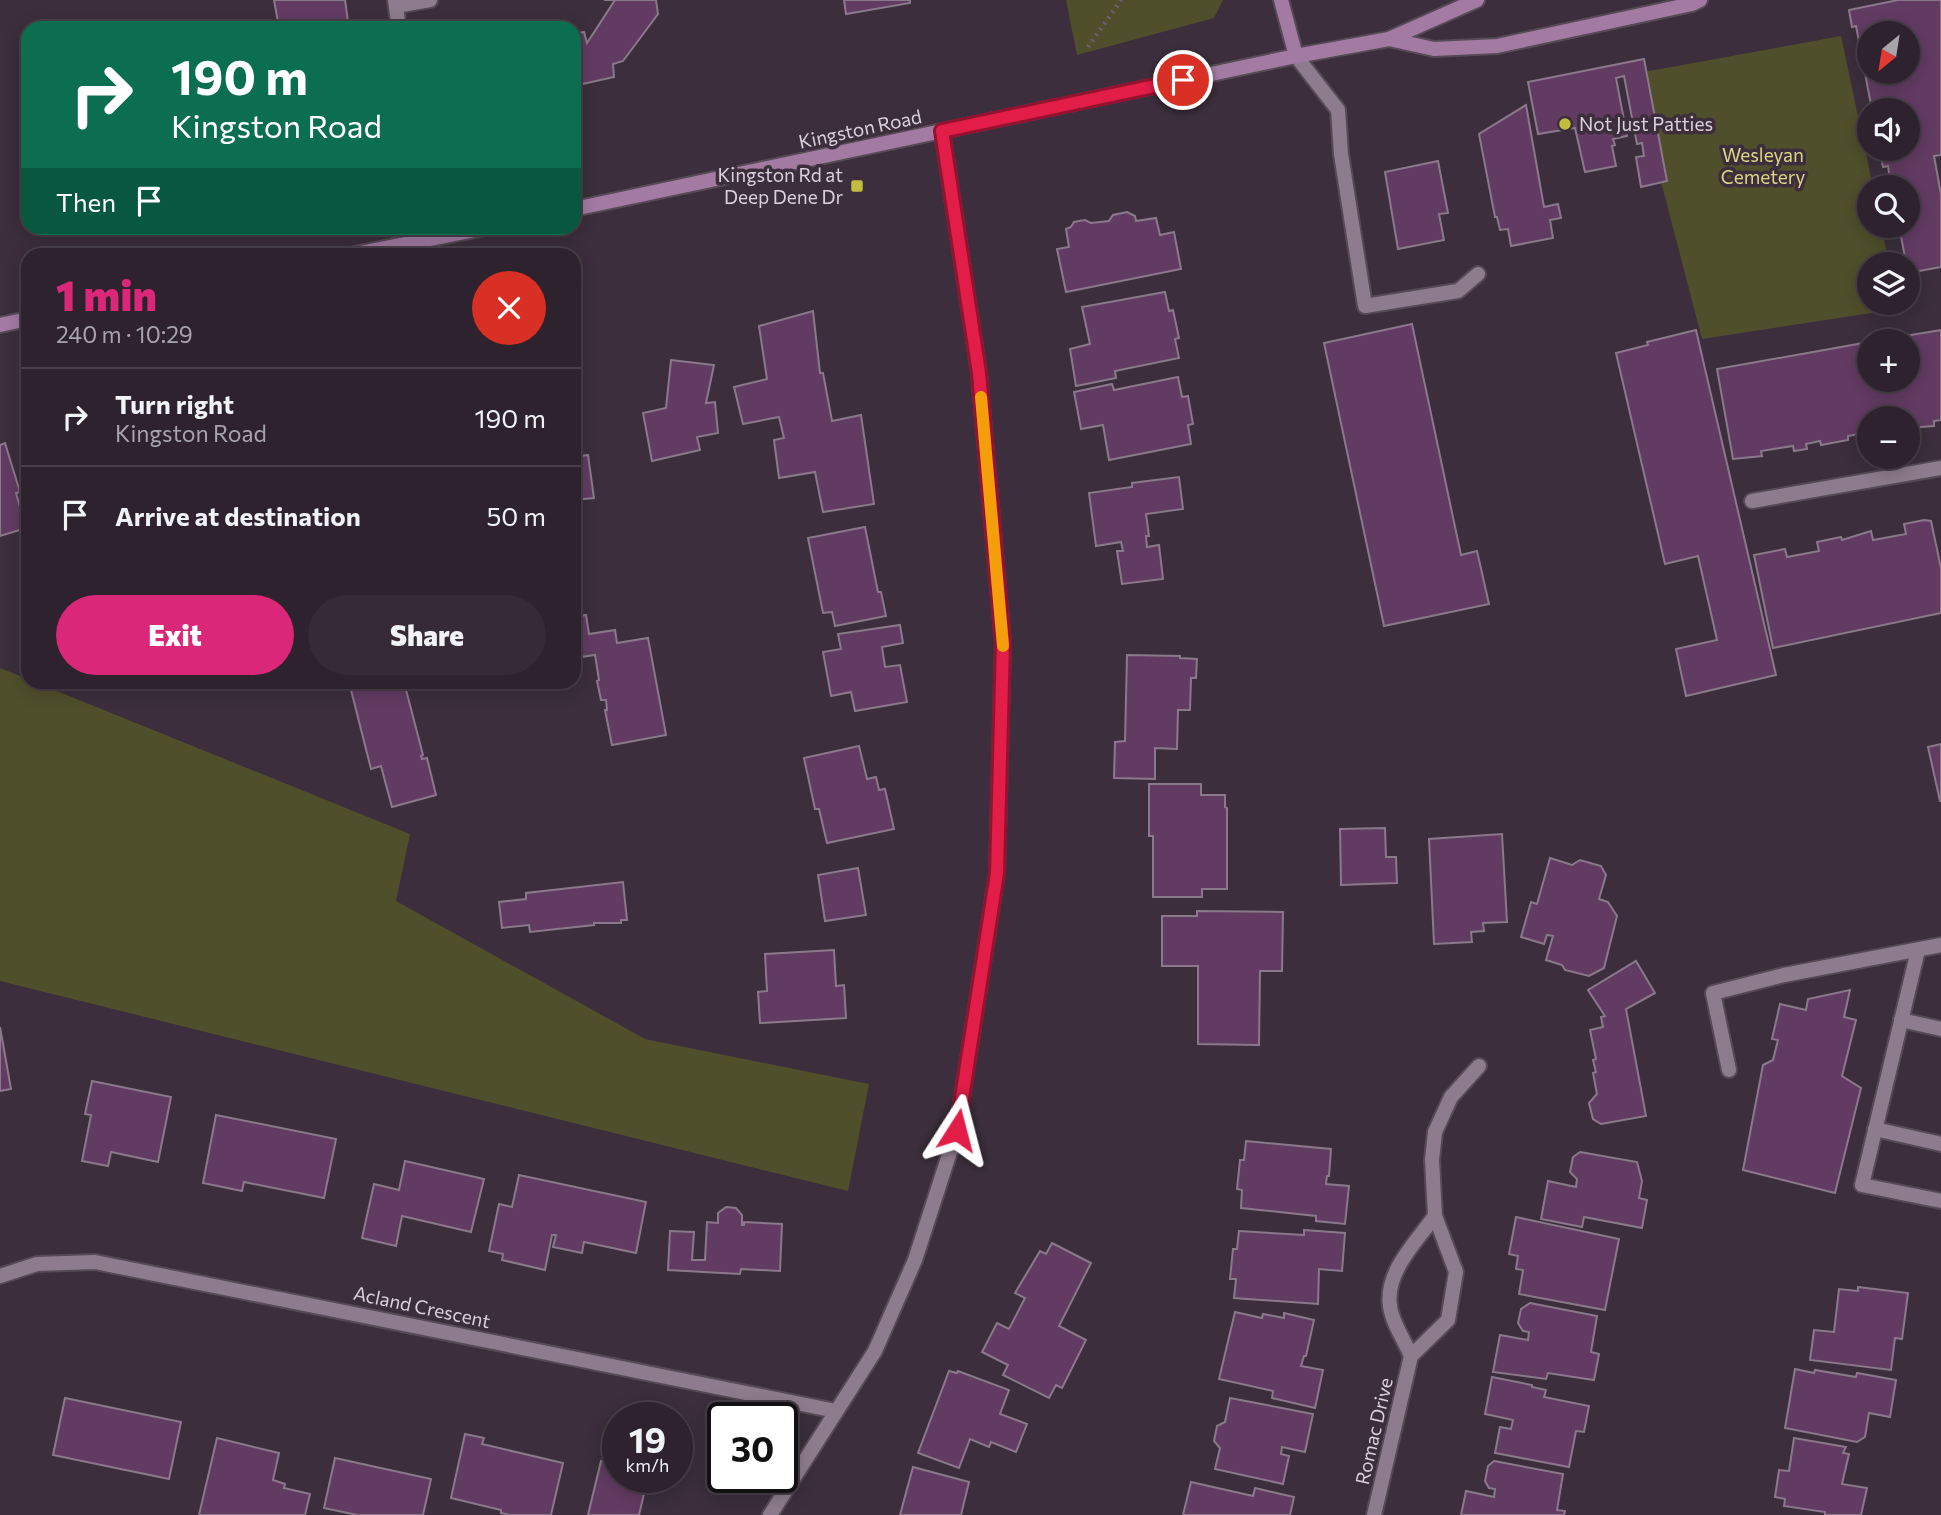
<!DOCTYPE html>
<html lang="en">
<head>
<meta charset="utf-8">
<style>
  :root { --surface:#2d222d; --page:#352a35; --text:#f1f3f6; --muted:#a7a4aa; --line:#483f49; --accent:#db2777 }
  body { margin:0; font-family:Commissioner,sans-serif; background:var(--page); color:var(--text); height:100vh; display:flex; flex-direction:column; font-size:26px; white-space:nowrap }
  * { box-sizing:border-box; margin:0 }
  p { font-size:23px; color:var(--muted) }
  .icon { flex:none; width:38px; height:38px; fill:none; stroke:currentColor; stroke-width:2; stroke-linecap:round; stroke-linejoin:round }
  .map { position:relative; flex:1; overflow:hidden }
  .details { position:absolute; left:21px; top:248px; width:560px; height:441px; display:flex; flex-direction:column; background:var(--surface); border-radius:21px; box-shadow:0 4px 18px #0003,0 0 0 2px var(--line) }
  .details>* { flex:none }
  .banner { position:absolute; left:21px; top:21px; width:560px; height:214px; border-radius:21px; box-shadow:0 4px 18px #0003,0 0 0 2px var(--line); background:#0b6e4f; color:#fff; overflow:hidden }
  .needle { width:46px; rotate:210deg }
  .buttons { position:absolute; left:1857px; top:21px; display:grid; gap:14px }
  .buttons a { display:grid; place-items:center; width:63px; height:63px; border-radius:50%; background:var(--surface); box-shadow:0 4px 18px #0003,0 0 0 2px var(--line); font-size:35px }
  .speed { position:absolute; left:602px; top:1402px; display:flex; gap:14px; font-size:35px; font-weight:700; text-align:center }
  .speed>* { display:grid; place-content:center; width:91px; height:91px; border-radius:50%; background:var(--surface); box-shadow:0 4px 18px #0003,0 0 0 2px var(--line); line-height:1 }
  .speed small { font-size:18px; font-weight:400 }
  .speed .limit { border:4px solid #111; border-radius:10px; background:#fff; color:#111 }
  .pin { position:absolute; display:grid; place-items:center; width:60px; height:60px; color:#fff; margin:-30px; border:4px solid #fff; border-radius:50%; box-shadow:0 2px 7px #0007 }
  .me { position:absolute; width:77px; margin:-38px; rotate:9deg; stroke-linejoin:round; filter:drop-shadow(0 0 5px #0008) }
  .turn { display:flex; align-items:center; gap:24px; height:147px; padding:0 35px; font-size:32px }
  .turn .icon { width:91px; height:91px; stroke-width:2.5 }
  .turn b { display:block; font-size:49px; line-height:60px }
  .then { display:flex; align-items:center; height:66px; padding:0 35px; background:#0003; gap:14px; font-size:26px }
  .round { display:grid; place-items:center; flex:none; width:74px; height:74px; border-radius:37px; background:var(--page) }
  .overview { display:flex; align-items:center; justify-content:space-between; height:119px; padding:0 35px }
  h1 { font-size:42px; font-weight:800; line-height:52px; color:var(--accent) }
  .button { display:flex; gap:14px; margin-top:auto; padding:14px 35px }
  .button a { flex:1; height:80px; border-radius:42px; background:var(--accent); color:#fff; font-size:28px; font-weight:800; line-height:80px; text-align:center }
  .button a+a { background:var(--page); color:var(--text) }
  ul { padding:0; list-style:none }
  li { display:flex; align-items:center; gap:21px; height:98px; padding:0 35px; border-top:2px solid var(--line) }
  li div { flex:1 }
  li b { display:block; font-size:26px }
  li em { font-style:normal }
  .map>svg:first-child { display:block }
</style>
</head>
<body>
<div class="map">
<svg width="1941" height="1515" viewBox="0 0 1941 1515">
  <rect width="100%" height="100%" fill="#3c2e3c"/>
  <g fill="#504f2b">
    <polygon points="1066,0 1223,0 1214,18 1077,55"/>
    <polygon points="1841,36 1873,187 1869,187 1869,226 1881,226 1889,264 1869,264 1869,303 1897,303 1898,309 1702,339 1633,74"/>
    <polygon points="0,668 28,679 28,682 37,683 410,834 396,901 645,1039 869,1084 848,1191 0,981"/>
  </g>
  <g fill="#623b62" stroke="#8a798a" stroke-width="2" fill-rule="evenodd">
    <polygon points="274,0 345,0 349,28 279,28"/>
    <polygon points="615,0 604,0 656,0 658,14 623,61 613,64 614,77 578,85 579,98 574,99 574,34 584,32 587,43"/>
    <polygon points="844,0 910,0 910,3 846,14"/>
    <path d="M1898,0H1941V155L1934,156L1941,194V267L1908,273L1899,226H1908V187H1891L1888,166L1883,167L1879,149H1908V110H1872L1856,26L1852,27L1849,10ZM1869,33H1908V72H1869Z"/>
    <polygon points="1644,59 1667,181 1641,187 1636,157 1644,156 1642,143 1637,144 1624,76 1616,78 1627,136 1613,139 1615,145 1612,146 1616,166 1585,172 1575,128 1538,134 1528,82"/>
    <polygon points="1526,105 1544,207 1558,204 1561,218 1550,220 1553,238 1511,246 1508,229 1500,230 1497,217 1495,217 1479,134"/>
    <polygon points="1438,161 1448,213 1439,214 1444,240 1398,249 1385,172"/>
    <polygon points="1127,212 1135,216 1136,221 1156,218 1160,235 1174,232 1181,269 1066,292 1057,249 1069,247 1066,229 1071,227 1074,222 1085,220 1091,223 1109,221 1113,215"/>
    <polygon points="1165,292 1169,311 1173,310 1179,338 1175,339 1179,358 1115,371 1116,378 1076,386 1070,349 1090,344 1082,307"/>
    <polygon points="813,311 820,373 823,373 832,421 861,415 874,504 823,512 815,472 779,478 774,440 784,438 779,417 743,424 734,387 767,379 759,326"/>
    <polygon points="1412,324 1461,555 1477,551 1489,604 1384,626 1324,343"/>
    <polygon points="1696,330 1776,675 1686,696 1676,649 1717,640 1698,556 1665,564 1616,353 1648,345 1647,342"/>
    <polygon points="1941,330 1941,420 1934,421 1934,426 1908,428 1908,418 1869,418 1869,432 1848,436 1848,440 1821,445 1820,441 1806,444 1807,449 1794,451 1793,446 1761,451 1762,456 1733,459 1717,369 1869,342 1869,380 1908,380 1908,341 1875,341"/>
    <polygon points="671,360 714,365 706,403 715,402 718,433 697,437 700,450 652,461 643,413 666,408"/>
    <polygon points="1178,377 1182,397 1188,396 1193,424 1188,425 1191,444 1109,460 1103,425 1081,429 1074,392 1112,384 1114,390"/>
    <polygon points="5,443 20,492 16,493 26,528 0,536 0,445"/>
    <polygon points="588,455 594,498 574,500 574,457"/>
    <polygon points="1179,477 1183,509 1146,514 1149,536 1146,536 1147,547 1159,545 1163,579 1122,584 1117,551 1123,551 1121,542 1096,546 1089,493 1132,487 1132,483"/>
    <polygon points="1924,520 1931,521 1941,568 1941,613 1773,648 1754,555 1785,549 1787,557 1819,551 1817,542 1841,537 1842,540 1871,531 1873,540 1906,534 1904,524"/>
    <polygon points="865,527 878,592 881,592 886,616 835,626 832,612 823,613 808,538"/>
    <polygon points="586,615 589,634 615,630 617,643 648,638 666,735 612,745 605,710 607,710 606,700 601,700 597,681 599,680 595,655 574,658 574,617"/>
    <polygon points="900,625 903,643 882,647 885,667 900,665 907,702 855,711 851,692 831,696 823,652 841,649 838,634"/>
    <polygon points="1127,655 1180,656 1180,658 1197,659 1196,678 1191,678 1190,710 1178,710 1177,749 1155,748 1155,779 1114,778 1115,742 1125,741"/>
    <polygon points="349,682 404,682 423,755 421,756 422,759 427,758 436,795 392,807 381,766 371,769"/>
    <polygon points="1941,744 1941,801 1940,801 1928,747"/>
    <polygon points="859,746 867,779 876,777 879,790 885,789 894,829 827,843 819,809 815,809 804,758"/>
    <polygon points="1149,784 1201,784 1201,795 1225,795 1225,807 1227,808 1227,889 1202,889 1202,897 1153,897 1153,836 1149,836"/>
    <polygon points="1385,828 1386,857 1396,857 1397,883 1341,885 1340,829"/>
    <polygon points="1502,834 1507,922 1483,923 1484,931 1471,932 1472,942 1434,944 1429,839"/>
    <polygon points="1550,858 1572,865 1580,860 1601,866 1606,875 1599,899 1608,902 1617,916 1604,968 1589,976 1565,970 1562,965 1546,960 1553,936 1547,935 1544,944 1521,937 1531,902 1537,904"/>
    <polygon points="858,868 866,915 825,921 818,875"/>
    <polygon points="623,882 627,920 621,920 621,923 594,923 594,925 530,932 529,925 502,928 499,902 526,899 526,893"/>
    <polygon points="1197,911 1283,912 1282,971 1260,971 1259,1045 1198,1044 1198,966 1162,966 1162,916 1197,916"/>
    <polygon points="834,950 836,986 844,985 846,1018 760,1023 758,992 767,991 765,954"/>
    <polygon points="1636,961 1655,993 1626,1009 1646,1116 1601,1124 1593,1119 1589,1103 1597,1094 1593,1073 1596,1072 1593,1060 1596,1059 1590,1030 1603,1027 1601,1017 1605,1016 1588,990"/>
    <polygon points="1850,990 1844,1017 1856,1020 1842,1076 1861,1088 1835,1193 1743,1170 1763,1065 1773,1060 1778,1040 1772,1039 1780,1004 1806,1010 1808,999"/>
    <polygon points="0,1027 11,1089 0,1091"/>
    <polygon points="92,1081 171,1097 158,1162 111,1152 108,1166 82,1161 91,1115 85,1114"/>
    <polygon points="216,1115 336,1139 324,1198 244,1182 242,1191 203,1183"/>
    <polygon points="1246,1141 1331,1149 1329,1176 1327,1176 1326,1184 1349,1186 1345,1224 1316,1221 1316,1216 1241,1208 1242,1190 1237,1189 1240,1160 1244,1160"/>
    <polygon points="1580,1152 1637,1162 1642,1181 1639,1198 1647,1200 1642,1228 1584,1217 1582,1227 1541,1219 1548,1181 1576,1187 1577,1179 1570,1172 1573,1157"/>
    <polygon points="405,1161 484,1179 471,1232 402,1216 396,1246 362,1238 374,1184 399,1190"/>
    <polygon points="519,1175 646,1202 636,1253 584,1242 582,1253 553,1247 556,1235 552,1235 545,1270 502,1260 503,1254 489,1251 499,1204 512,1207"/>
    <polygon points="726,1207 736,1208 742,1215 742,1225 744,1225 744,1222 782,1224 780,1271 741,1269 740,1274 668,1270 670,1231 694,1232 692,1260 705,1260 707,1222 718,1223 718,1213"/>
    <polygon points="1516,1217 1619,1239 1605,1310 1519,1294 1523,1270 1516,1269 1518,1256 1509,1254"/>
    <polygon points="1304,1230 1345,1233 1342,1271 1319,1269 1318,1304 1234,1298 1236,1279 1230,1279 1233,1249 1237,1249 1239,1231 1304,1235"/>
    <polygon points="1052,1243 1091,1263 1059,1326 1086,1340 1062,1388 1056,1385 1049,1398 1003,1375 1008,1365 982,1352 997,1323 1009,1329 1025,1298 1015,1293 1040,1251 1046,1254"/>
    <polygon points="1858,1287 1908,1293 1902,1339 1895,1338 1891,1370 1810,1360 1814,1330 1834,1332 1839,1289 1858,1291"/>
    <polygon points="1530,1303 1597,1316 1591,1352 1599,1354 1594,1380 1548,1373 1546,1379 1493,1372 1500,1335 1528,1340 1529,1332 1523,1331 1518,1323 1521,1309"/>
    <polygon points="1235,1312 1262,1318 1263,1314 1284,1318 1284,1313 1314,1320 1306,1356 1304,1356 1301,1366 1323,1370 1315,1408 1272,1398 1273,1391 1219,1379"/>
    <polygon points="1795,1369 1814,1373 1815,1370 1856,1377 1857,1373 1896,1380 1890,1417 1869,1413 1865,1437 1857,1442 1785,1428"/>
    <polygon points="949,1371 957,1373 958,1371 1009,1390 1000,1414 1027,1424 1016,1452 991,1442 989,1447 970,1439 959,1468 918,1453"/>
    <polygon points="1492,1377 1532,1385 1532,1387 1546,1390 1544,1397 1589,1406 1584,1432 1576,1431 1569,1467 1495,1453 1500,1427 1511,1429 1513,1420 1485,1414"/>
    <polygon points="65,1398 181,1422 169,1479 53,1455"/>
    <polygon points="1230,1398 1313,1414 1305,1452 1282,1447 1281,1454 1289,1456 1283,1484 1215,1469 1220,1448 1214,1441 1217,1426 1225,1422"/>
    <polygon points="465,1434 484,1438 482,1444 563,1463 551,1515 510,1515 501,1513 501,1510 451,1498"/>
    <polygon points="217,1438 279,1453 273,1480 285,1484 284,1488 310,1494 305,1515 199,1515"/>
    <polygon points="1794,1438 1846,1447 1843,1453 1849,1454 1842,1484 1867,1488 1861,1515 1825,1515 1825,1512 1784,1506 1785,1499 1775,1497 1779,1470 1789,1471"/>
    <polygon points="335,1458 431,1479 423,1515 357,1515 324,1508"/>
    <polygon points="601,1461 618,1465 618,1477 648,1477 639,1515 588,1515"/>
    <polygon points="1494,1461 1563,1474 1557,1510 1565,1511 1564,1515 1461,1515 1466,1491 1494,1497 1495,1489 1489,1488 1485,1481 1488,1466"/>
    <polygon points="913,1467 969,1482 961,1515 900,1515"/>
    <polygon points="1191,1482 1253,1496 1255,1488 1294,1497 1290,1515 1183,1515"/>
  </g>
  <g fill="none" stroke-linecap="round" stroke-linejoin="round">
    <defs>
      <g id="lane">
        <polyline points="395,0 399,28"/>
        <polyline points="396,6 430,0"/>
        <polyline points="1296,56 1338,110 1341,154 1365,306 1458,291 1478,274"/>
        <polyline points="1752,501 1941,468"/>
        <polyline points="1918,950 1862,1185 1941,1201"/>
        <polyline points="1901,1020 1941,1029"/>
        <polyline points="1729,1070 1713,993 1784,975 1941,945"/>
        <polyline points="1875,1129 1941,1144"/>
      </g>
      <g id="street">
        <polyline points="0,1276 37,1264 95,1262 836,1411"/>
        <path d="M1411,1356C1405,1341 1392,1323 1390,1306C1385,1272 1416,1242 1435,1216"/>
        <polyline points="770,1515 875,1351 915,1260 957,1130 997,873 1003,643 979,373 942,131"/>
        <polyline points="1374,1515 1411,1356 1448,1320 1456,1272 1435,1216 1432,1160 1435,1132 1451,1097 1479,1066"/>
      </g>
      <g id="secondary">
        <polyline points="1281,0 1296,56"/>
        <polyline points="1389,39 1434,49 1497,46 1692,4 1700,0"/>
        <polyline points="574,209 1296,56 1389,39 1477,0"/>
        <polyline points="345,256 485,228"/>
        <polyline points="0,325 28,319"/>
      </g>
    </defs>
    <use href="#lane" stroke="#564a56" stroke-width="18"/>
    <use href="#street" stroke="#564a56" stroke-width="18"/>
    <use href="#secondary" stroke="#564a56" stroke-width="18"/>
    <polyline stroke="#6d606d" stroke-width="4.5" stroke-dasharray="2 5" stroke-linecap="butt" points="1088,47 1121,0"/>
    <use href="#lane" stroke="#8d7c8d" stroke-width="14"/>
    <use href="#street" stroke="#8d7c8d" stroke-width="14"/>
    <use href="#secondary" stroke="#a27aa2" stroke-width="14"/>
  </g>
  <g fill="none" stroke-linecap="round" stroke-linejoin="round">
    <defs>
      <polyline id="route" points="957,1130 997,873 1003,643 979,373 942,131 1183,80"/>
    </defs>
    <use href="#route" stroke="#92132f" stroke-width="18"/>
    <use href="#route" stroke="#e11d48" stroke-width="12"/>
    <polyline stroke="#f59e0b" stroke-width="12" points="981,397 1003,646"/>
  </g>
  <g fill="#c3bd3f" stroke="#3c2e3c" stroke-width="2.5">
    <circle cx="1565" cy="124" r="7"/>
    <rect x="850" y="179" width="14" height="14" rx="3.5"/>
  </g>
  <g text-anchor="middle" stroke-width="7" stroke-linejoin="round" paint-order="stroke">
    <g font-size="19" fill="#dad1da" stroke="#3c2e3c" text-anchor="start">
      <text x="1579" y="131">Not Just Patties</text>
      <text x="843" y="182" text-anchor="end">Kingston Rd at<tspan x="843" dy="22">Deep Dene Dr</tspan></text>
    </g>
    <g font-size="19" fill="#dad1da" stroke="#3c2e3c">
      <text transform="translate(860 129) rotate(-12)" y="7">Kingston Road</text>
      <text transform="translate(422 1307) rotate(12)" y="7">Acland Crescent</text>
      <text transform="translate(1374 1431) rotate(-77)" y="7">Romac Drive</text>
    </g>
    <g font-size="19" fill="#dbd881" stroke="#3c2e3c">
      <text x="1763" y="162">Wesleyan<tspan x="1763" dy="22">Cemetery</tspan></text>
    </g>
  </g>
</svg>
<div class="buttons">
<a><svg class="needle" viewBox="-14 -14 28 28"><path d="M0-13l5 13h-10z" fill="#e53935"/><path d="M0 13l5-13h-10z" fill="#a7a4aa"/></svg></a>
<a><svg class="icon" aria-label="sound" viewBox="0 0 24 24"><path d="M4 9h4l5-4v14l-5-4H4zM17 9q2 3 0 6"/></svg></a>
<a><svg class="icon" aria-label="search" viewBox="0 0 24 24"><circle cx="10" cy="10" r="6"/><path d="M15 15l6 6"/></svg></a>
<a><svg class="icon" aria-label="layers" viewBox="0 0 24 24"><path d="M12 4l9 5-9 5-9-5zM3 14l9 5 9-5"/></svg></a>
<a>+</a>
<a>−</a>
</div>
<div class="speed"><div>19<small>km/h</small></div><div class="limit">30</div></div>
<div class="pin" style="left:1183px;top:80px;background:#d93025"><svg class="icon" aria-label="arrive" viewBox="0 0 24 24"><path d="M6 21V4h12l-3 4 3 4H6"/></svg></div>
<svg class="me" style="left:957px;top:1130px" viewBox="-20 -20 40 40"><path d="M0-17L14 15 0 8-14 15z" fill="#e11d48" stroke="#fff" stroke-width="4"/></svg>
<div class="banner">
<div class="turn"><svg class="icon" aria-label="right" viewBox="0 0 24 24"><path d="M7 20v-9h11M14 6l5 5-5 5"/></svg><div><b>190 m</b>Kingston Road</div></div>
<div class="then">Then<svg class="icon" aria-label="arrive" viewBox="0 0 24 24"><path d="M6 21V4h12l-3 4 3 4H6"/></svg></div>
</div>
<section class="details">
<div class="overview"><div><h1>1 min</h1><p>240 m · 10:29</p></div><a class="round" style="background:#d93025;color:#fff"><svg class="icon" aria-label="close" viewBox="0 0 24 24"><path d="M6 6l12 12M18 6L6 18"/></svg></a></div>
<ul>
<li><svg class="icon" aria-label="right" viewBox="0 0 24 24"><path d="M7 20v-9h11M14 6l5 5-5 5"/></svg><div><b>Turn right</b><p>Kingston Road</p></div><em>190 m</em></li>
<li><svg class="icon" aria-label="arrive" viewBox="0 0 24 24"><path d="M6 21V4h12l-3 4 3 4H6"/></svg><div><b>Arrive at destination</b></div><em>50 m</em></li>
</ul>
<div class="button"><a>Exit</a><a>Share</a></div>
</section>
</div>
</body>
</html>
